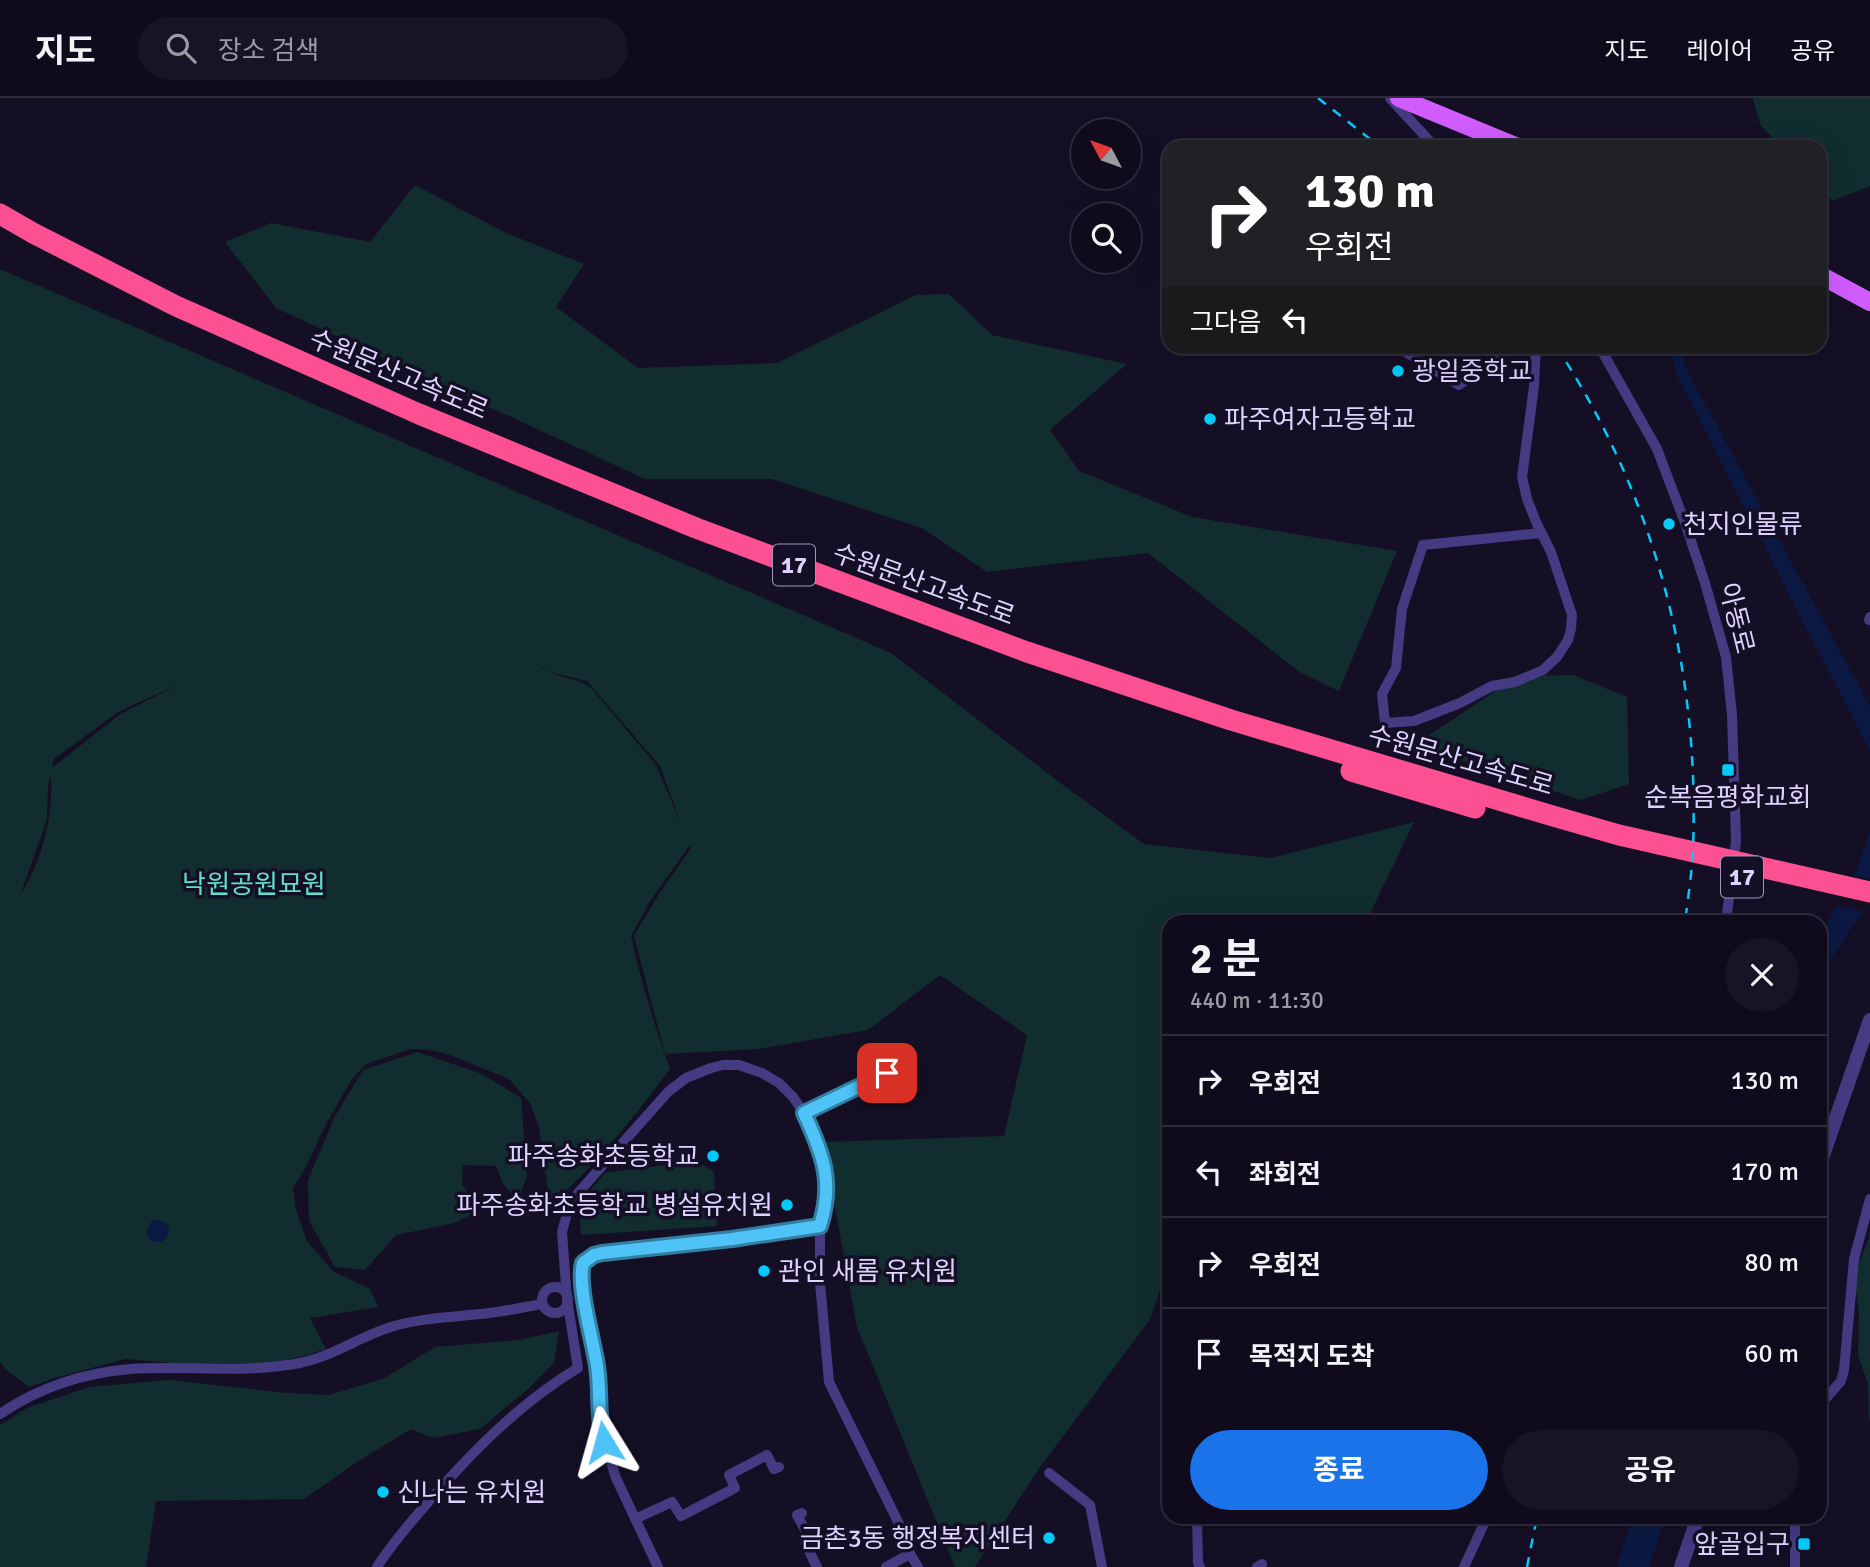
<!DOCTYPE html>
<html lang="ko">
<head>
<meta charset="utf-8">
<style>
  :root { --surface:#100b1c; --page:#191425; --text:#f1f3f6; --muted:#9c9ba3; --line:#302b3b; --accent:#1a73e8 }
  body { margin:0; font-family:Signika,"Noto Sans KR",sans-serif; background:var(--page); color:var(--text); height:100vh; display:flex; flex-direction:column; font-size:26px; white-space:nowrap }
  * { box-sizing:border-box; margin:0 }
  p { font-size:23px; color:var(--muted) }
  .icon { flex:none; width:38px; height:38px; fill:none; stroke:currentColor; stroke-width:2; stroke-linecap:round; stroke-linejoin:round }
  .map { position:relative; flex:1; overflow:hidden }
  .panel { position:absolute; left:1162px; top:817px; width:665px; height:609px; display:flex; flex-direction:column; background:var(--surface); border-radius:21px; box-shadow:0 7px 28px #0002,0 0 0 2px var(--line) }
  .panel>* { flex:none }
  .banner { position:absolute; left:1162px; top:42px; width:665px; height:214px; border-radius:21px; box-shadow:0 7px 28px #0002,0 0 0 2px var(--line); background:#202124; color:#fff; overflow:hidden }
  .needle { width:46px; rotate:311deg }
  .fabs { position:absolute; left:1071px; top:21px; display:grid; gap:14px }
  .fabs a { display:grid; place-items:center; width:70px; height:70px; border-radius:50%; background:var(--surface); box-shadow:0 7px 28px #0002,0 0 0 2px var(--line); font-size:35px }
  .pin { position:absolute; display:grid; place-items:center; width:60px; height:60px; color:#fff; margin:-30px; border-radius:14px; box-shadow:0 4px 10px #0006 }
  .me { position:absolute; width:77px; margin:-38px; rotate:352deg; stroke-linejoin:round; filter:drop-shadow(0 0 5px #0008) }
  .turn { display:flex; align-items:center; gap:24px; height:147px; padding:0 28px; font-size:32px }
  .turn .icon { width:91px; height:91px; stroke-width:2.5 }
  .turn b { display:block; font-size:49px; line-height:60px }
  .then { display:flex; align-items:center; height:66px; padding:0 28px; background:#0003; gap:14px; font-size:26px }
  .round { display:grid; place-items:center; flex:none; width:74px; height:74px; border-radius:37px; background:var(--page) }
  .head { display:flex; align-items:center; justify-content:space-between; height:119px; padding:0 28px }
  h1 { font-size:42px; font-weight:700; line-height:52px }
  .action { display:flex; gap:14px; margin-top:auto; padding:14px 28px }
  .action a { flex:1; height:80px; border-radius:42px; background:var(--accent); color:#fff; font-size:28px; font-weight:700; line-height:80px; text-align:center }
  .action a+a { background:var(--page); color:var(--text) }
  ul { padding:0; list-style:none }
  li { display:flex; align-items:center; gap:21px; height:91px; padding:0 28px; border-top:2px solid var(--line) }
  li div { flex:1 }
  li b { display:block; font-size:26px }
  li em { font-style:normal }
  header { display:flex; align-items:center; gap:42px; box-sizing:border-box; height:98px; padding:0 35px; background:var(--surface); border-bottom:2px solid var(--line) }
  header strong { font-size:33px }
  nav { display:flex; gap:38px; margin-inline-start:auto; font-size:24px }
  .search { width:490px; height:63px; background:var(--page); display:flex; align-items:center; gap:18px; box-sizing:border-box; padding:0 24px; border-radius:38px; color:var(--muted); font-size:26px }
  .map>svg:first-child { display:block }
</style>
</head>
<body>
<header>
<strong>지도</strong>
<div class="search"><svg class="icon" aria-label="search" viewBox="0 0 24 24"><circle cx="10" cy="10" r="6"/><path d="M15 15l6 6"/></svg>장소 검색</div>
<nav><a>지도</a><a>레이어</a><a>공유</a></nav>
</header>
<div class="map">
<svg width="1870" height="1469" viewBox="0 0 1870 1469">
  <rect width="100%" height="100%" fill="#150f25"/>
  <g fill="#122d2f" fill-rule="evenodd">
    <polygon points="1753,0 1870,0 1870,88 1833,103 1820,90 1820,49 1781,49 1760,26"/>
    <polygon points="415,87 506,135 584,166 556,209 638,270 777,265 916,197 949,196 992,237 1127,266 1050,332 1079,373 1192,419 1397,453 1339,593 1298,573 1148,455 987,474 922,430 772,381 645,381 276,210 225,144 271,125 370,144"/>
    <path d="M0,171L891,555L1059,684L1144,746L1270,760L1414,724L1366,824H1169V1163L1151,1220L1038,1372L975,1469H955L857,1229L823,1044L1004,1038L1027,937L940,877L868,932L758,951L665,956L634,838L659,796L691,750L689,748L650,803L631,838C641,883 654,927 670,971C634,1019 596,1068 550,1107L539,1029L530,1005L509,981L453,958L430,952L411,951L366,966L352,981L326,1026L307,1067L293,1090L296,1112L307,1143L333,1173L370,1191L378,1209L310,1220L326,1251L304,1258L267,1266L172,1265L126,1261L54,1280L29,1289L5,1271L0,1264ZM536,565L549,574L587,583L660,668L682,728L656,667L592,591C573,576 555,583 536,565ZM179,586L119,617L52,670L54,661L118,614ZM51,677C53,721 43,760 20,798L47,721L48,686Z"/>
    <polygon points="1573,577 1627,599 1629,686 1581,702 1414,647 1518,578"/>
    <polygon points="418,954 482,976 521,1000 527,1078 518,1104 502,1084 496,1068 463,1067 462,1086 479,1112 455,1125 396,1137 365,1172 335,1169 309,1123 308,1082 334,1020 363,972"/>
    <polygon points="696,1063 714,1074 717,1128 581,1137 579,1106 605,1075"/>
    <polygon points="1870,1130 1870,1323 1869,1322 1868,1286 1858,1257 1859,1216 1854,1176 1869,1140"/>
    <polygon points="559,1233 554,1265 528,1291 480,1331 433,1340 411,1331 360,1362 304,1401 156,1403 146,1469 0,1469 0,1327 27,1310 89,1289 169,1282 287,1295 329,1297 385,1280 435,1249 520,1242"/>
  </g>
  <g fill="#0b1942">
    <polygon points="1671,249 1680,249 1686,271 1870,608 1870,654 1676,276"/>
    <polygon points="1870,733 1870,802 1820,878 1820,838 1857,771"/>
    <circle cx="158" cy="1133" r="11"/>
    <polygon points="1632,1419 1663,1419 1661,1433 1649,1469 1617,1469"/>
  </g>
  <polygon fill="#150f25" points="1850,777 1870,781 1870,809 1866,814 1833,807"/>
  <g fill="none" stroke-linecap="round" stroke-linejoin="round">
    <g stroke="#443b83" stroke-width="10">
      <polyline points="1390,0 1435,49"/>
      <polyline points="1396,248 1459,287 1513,248"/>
      <polyline points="1536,248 1534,288 1522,379 1527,401 1537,426 1551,454 1572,517 1571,531 1568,542 1557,559 1543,572 1515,584 1492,588 1460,605 1414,623 1385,625 1382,596 1396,570 1402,511 1423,447 1541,435"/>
      <polyline points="1599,248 1657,351 1684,422 1705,485 1726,559 1732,617 1736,743 1726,824"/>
      <polyline points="1869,522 1870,519"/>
      <polyline points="804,1015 887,975"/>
      <circle cx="555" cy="1202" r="13"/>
      <polyline points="1820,1307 1841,1283 1844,1272 1854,1161 1870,1101"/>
      <path d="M0,1316C38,1290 84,1275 130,1271C187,1267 243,1276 300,1265C334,1258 362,1237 394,1228C426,1219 457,1219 489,1215C507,1213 525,1209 542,1206"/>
      <polyline points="1049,1375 1090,1407 1102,1469"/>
      <polyline points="802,1415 797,1417 810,1441 805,1445 817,1469"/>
      <polyline points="1197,1419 1198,1465 1200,1469"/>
      <polyline points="635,1421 672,1404 681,1418 735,1390 729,1377 767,1357 774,1371 779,1369"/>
      <polyline points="910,1456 918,1469"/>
      <path d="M377,1469C392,1445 411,1424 430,1402C474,1352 520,1305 578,1270L567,1201L562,1134L567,1116L578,1095L668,994L686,980L711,970L723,967H739L762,975L779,985L793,999L804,1015L821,1053L827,1077L826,1109L820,1128V1185L829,1284L907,1442L910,1456L886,1469"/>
      <polyline points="658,1469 616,1380 601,1333 597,1270 581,1181 583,1165 594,1157 602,1155 732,1141 820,1128"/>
      <polyline points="1257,1469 1262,1466"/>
      <polyline points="1464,1469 1487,1419"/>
      <polyline points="1795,1469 1795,1419"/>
    </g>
    <g stroke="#443b83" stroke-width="14">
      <polyline points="1820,1066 1870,922"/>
      <polyline points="1681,1469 1698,1419"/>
    </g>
    <g stroke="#d05cfd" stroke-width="18">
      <polyline points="1399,0 1518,49"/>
      <polyline points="1820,177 1870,204"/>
    </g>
    <g stroke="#fd5092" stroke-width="21">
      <polyline points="0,116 33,135 176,208 419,316 696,430 1027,554 1231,622 1553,718 1619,737 1870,794"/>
      <polyline points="1351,673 1475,710"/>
    </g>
    <g stroke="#03cafa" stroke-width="2.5" stroke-dasharray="10 9" stroke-linecap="butt">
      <polyline points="1318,0 1380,49"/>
      <path d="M1556,248C1655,399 1700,570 1693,750C1692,775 1688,800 1685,824"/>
      <polyline points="1527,1469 1537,1419"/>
    </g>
  </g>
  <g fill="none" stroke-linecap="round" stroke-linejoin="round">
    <defs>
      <path id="route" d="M604,1344C597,1320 601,1293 597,1268C593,1241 577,1188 583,1165L594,1157L602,1155L732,1141L820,1128C834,1084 823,1056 804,1015L887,975"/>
    </defs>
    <use href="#route" stroke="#337fa1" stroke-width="18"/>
    <use href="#route" stroke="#4fc3f7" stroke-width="12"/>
  </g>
  <g fill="#03cafa" stroke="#150f25" stroke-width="2.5">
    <circle cx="1398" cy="273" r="7"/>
    <circle cx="1210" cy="321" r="7"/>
    <circle cx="1669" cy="426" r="7"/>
    <rect x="1721" y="665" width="14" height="14" rx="3.5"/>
    <circle cx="713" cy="1058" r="7"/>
    <circle cx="787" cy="1107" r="7"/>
    <circle cx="764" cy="1173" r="7"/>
    <circle cx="383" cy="1394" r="7"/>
    <circle cx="1049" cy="1440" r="7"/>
    <rect x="1797" y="1439" width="14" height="14" rx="3.5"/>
  </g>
  <g text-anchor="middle" stroke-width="7" stroke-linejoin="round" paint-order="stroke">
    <g fill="#150f25" stroke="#a198bd" stroke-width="2">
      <rect x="773" y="446.5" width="42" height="41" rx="5"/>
      <rect x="1721" y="758.5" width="42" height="41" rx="5"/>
    </g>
    <g font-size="24" font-weight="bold" fill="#ddd3fe">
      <text x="794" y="475">17</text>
      <text x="1742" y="787">17</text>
    </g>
    <g font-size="26" fill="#ddd3fe" stroke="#150f25" text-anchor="start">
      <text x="1412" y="282">광일중학교</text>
      <text x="1224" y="330">파주여자고등학교</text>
      <text x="1683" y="435">천지인물류</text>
      <text x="1728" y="708" text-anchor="middle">순복음평화교회</text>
      <text x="699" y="1067" text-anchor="end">파주송화초등학교</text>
      <text x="773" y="1116" text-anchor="end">파주송화초등학교 병설유치원</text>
      <text x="778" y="1182">관인 새롬 유치원</text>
      <text x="397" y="1403">신나는 유치원</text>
      <text x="1035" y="1449" text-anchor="end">금촌3동 행정복지센터</text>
      <text x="1790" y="1455" text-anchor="end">앞골입구</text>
    </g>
    <g font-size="26" fill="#ddd3fe" stroke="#150f25">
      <text transform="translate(399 276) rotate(23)" y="9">수원문산고속도로</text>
      <text transform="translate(924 486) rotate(20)" y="9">수원문산고속도로</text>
      <text transform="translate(1737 520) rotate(76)" y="9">아동로</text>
      <text transform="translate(1461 662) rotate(16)" y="9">수원문산고속도로</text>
    </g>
    <g font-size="26" fill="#60decb" stroke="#150f25">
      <text x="254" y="795">낙원공원묘원</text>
    </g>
  </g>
</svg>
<div class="fabs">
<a><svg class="needle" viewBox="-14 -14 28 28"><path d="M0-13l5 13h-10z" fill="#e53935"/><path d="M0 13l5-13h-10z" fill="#9c9ba3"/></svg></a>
<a><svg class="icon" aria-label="search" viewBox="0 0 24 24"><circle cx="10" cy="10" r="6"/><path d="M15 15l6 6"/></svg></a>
</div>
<div class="pin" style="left:887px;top:975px;background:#d93025"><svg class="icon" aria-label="arrive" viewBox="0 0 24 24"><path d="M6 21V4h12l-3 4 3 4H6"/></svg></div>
<svg class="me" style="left:604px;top:1344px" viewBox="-20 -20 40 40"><path d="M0-17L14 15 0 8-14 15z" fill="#4fc3f7" stroke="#fff" stroke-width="4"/></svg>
<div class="banner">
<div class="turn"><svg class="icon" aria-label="right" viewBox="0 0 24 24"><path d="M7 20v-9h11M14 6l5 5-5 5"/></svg><div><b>130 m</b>우회전</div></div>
<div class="then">그다음<svg class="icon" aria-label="left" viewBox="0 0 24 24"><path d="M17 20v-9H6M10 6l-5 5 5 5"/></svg></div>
</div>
<section class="panel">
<div class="head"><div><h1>2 분</h1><p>440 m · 11:30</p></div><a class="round"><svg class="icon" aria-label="close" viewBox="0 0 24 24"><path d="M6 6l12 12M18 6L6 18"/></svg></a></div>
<ul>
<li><svg class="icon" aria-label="right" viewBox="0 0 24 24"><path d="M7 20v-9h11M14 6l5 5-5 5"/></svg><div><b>우회전</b></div><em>130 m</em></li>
<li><svg class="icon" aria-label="left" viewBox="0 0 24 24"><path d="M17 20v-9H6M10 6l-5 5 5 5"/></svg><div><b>좌회전</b></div><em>170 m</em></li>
<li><svg class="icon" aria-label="right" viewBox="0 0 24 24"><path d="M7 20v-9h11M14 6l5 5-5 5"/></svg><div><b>우회전</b></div><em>80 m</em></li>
<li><svg class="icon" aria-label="arrive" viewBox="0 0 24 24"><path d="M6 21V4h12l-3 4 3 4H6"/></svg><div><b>목적지 도착</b></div><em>60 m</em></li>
</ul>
<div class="action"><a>종료</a><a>공유</a></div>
</section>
</div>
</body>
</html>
